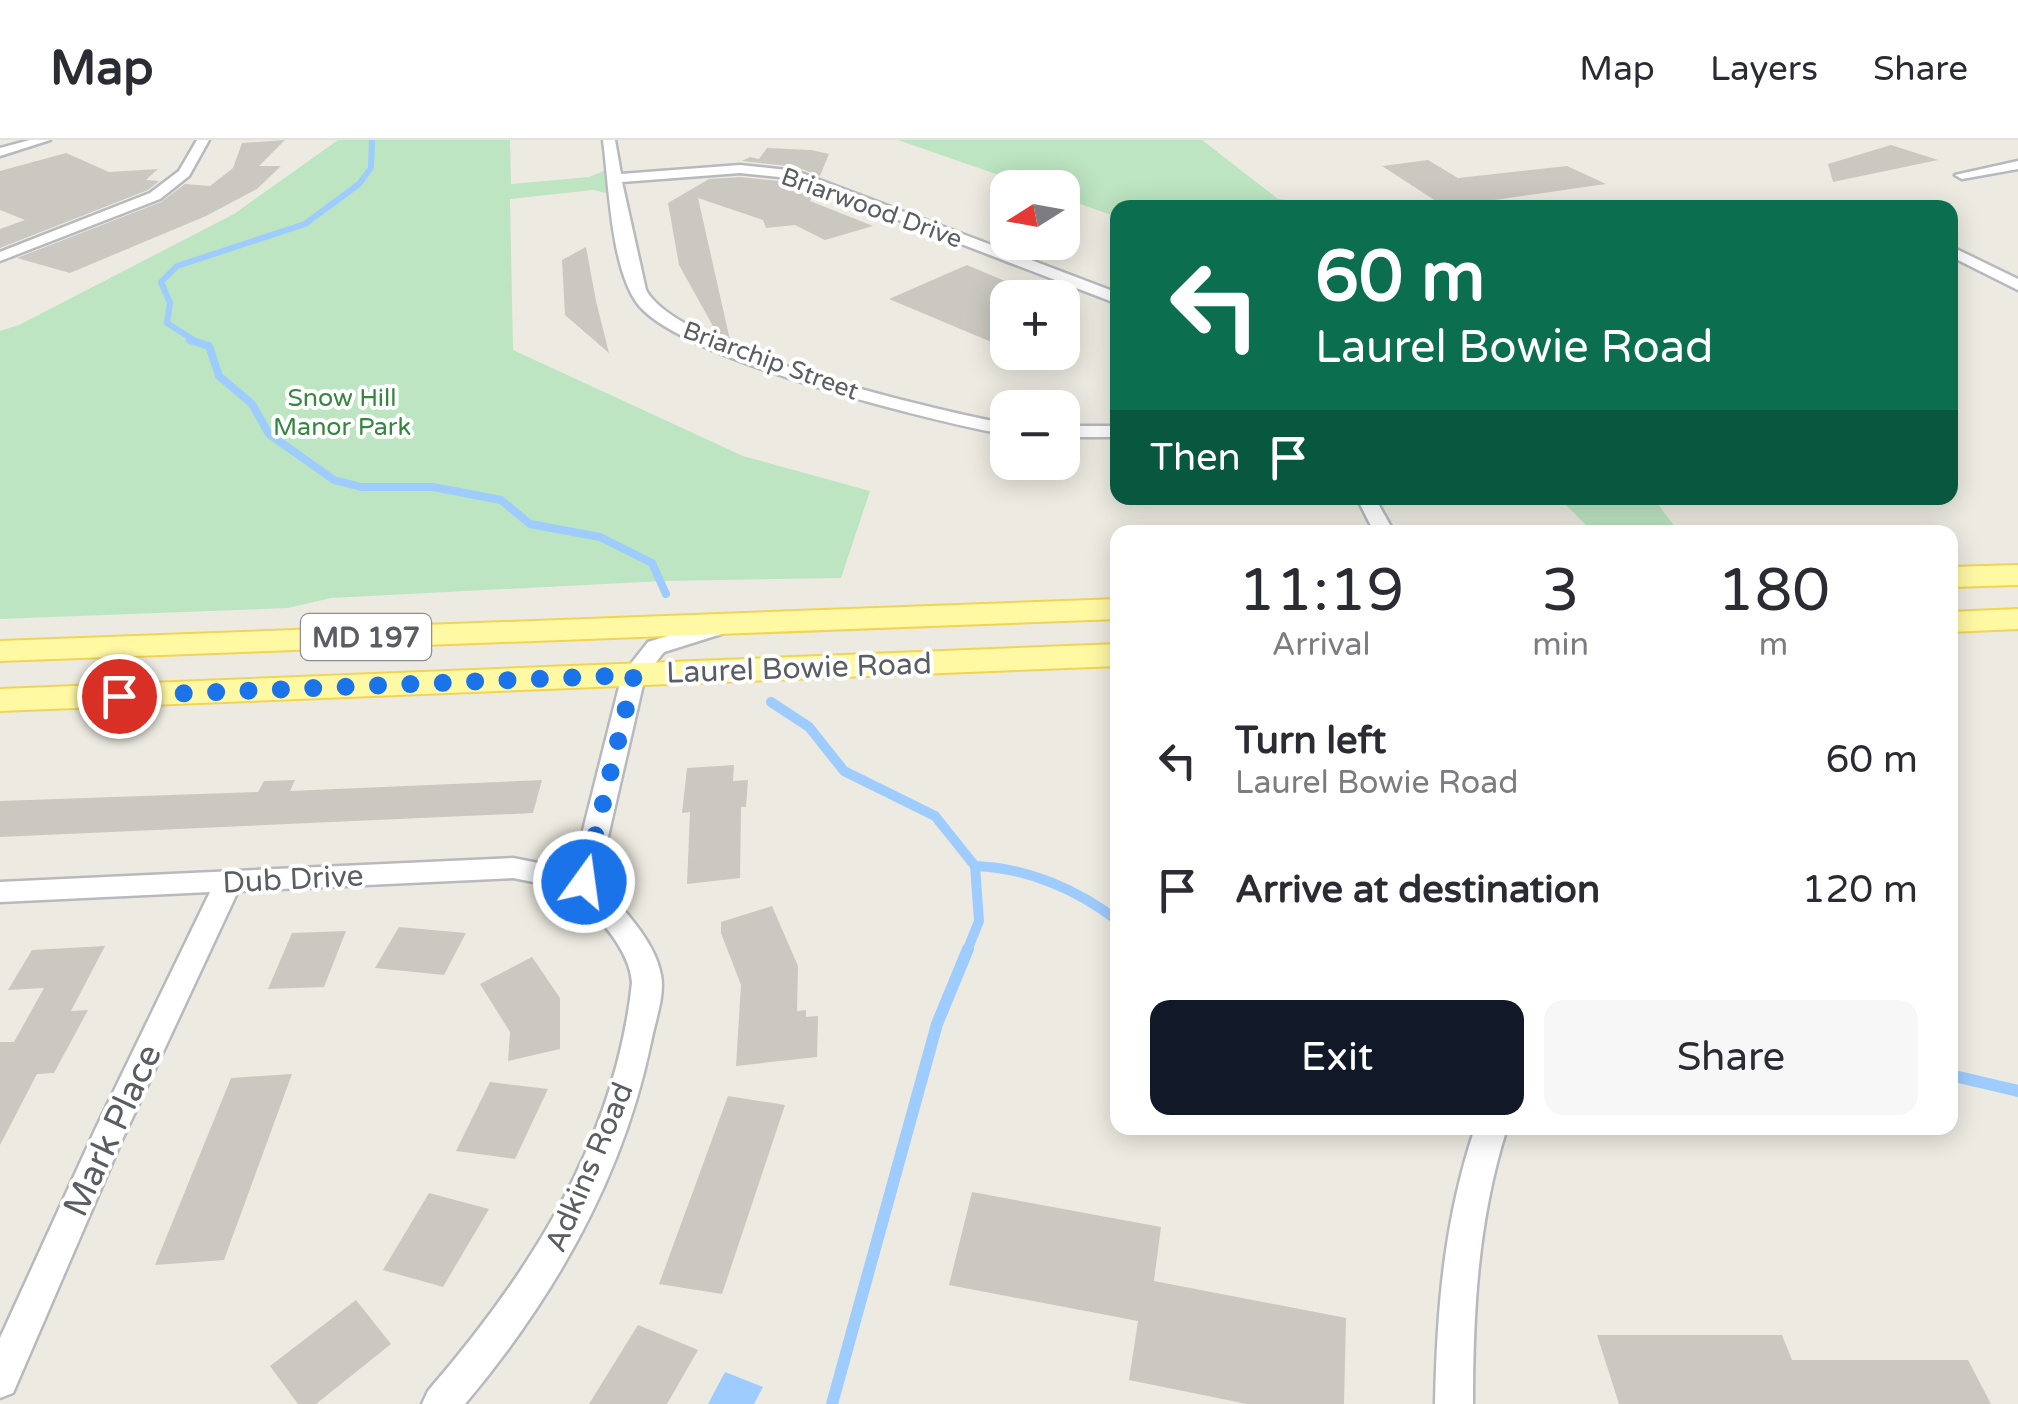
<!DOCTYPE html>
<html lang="en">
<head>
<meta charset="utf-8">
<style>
  :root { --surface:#fff; --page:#f7f7f7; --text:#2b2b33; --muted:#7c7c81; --line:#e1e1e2; --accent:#111827 }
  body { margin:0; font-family:"Varela Round",sans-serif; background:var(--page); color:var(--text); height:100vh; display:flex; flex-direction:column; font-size:38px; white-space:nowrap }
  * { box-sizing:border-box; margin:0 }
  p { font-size:32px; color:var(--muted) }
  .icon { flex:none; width:55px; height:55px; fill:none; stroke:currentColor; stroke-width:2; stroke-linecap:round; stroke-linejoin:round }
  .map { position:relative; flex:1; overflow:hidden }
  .details { position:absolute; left:1110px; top:385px; width:848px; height:610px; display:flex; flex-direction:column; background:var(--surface); border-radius:20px; box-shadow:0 5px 25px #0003 }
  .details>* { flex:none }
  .hud { position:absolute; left:1110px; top:60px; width:848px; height:305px; border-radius:20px; box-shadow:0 5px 25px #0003; background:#0b6e4f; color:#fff; overflow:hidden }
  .needle { width:65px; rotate:259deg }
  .fabs { position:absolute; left:990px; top:30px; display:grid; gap:20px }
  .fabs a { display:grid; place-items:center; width:90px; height:90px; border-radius:20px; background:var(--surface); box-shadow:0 5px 25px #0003; font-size:50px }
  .pin { position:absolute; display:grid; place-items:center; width:85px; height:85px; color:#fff; margin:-42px; border:5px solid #fff; border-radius:50%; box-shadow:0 2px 10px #0007 }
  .me { position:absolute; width:110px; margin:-55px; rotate:14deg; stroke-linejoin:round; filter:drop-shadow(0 0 8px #0008) }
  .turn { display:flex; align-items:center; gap:35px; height:210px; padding:0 40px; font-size:45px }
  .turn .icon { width:130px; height:130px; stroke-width:2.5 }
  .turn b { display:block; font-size:70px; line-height:85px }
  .then { display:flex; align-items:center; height:95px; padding:0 40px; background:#0003; gap:20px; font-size:38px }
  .eta { display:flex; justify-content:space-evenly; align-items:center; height:170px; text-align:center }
  .eta b { font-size:60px; font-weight:600; line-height:70px }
  .cta { display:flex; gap:20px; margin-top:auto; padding:20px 40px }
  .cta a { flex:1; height:115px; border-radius:20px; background:var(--accent); color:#fff; font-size:40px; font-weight:600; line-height:115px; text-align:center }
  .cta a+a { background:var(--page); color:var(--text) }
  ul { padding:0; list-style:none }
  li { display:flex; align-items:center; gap:30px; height:130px; padding:0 40px }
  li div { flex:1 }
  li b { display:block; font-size:38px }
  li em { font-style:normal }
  header { display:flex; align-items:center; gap:60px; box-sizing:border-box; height:140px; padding:0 50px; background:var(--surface); border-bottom:2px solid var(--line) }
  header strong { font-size:48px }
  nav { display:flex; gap:55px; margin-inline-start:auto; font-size:35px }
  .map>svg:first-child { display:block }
</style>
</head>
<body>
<header>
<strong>Map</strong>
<nav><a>Map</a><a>Layers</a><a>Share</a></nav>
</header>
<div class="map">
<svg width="2018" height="1264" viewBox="0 0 2018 1264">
  <rect width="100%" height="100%" fill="#edebe1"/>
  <g fill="#bde5c1">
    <polygon points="338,0 510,0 511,44 589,37 606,30 610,54 593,50 510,59 513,210 743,316 870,351 841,438 663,441 331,458 288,468 0,479 0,191 19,185 234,74"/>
    <polygon points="898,0 1202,0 1278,59 1345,67 1118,68 1117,77 1063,58 1062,48 1033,47"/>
    <polygon points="1559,358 1653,358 1679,392 1593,392"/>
  </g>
  <polygon fill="#9fccff" points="725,1232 763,1247 754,1264 708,1264"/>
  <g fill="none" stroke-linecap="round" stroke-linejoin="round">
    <polyline stroke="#9fccff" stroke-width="6" points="197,202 167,183 170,163 161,142 177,126 305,84 359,44 371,28 372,0"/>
    <polyline stroke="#9fccff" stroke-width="8" points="190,200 209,206 219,236 252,264 269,294 334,340 361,347 433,347 501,360 530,384 600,397 652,423 666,454"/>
    <g stroke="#9fccff" stroke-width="10">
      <path d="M771,562L809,587L844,631L935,676L975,726C1027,728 1077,749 1118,781"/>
      <polyline points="967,811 979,781 975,726"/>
    </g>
    <g stroke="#9fccff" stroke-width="12">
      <polyline points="1950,935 2018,951"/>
      <polyline points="832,1264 937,884 968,809"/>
    </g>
  </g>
  <g fill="#cac8c0">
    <polygon points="285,0 259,26 281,26 257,49 206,76 70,133 17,118 161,62 185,44 210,46 233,28 242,3"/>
    <polygon points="1891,5 1938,20 1833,42 1828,24"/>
    <polygon points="767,8 811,10 829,14 820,36 796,27 742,21 750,17 759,19"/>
    <polygon points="66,13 109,32 158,29 146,40 159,41 148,50 0,108 0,89 25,80 0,70 0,31"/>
    <polygon points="1428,20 1458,38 1567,26 1606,44 1445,67 1382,26"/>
    <polygon points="740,37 788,42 814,52 810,61 873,86 825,100 795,85 766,88 763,80 698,58 730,200 718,195 679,125 668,63 709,39"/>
    <polygon points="586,107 596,161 609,213 565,175 562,120"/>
    <polygon points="967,125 1029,151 1008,158 1008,209 889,159"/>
    <polygon points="734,625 733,641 748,640 746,667 741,667 740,738 687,744 690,672 682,673 687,628"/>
    <polygon points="295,640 290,651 542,640 533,673 0,697 0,661 258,652 264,641"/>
    <polygon points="772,766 798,826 797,871 806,870 806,877 818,876 817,917 736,926 741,845 721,793 721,782"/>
    <polygon points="399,787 466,793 444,835 375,828"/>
    <polygon points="346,791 324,847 268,849 292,793"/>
    <polygon points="105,806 71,871 88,870 54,933 37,934 0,1005 0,902 14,902 44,848 8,850 32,810"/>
    <polygon points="532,817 560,858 560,909 508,921 510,892 480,844"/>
    <polygon points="292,934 224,1120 155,1125 231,938"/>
    <polygon points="490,942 548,949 515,1019 456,1011"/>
    <polygon points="728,956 785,965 722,1154 659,1144"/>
    <polygon points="972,1052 1161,1087 1154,1141 1346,1178 1344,1264 1247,1264 1129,1240 1138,1181 949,1145"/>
    <polygon points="429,1053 489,1069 443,1147 383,1130"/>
    <polygon points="356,1160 391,1204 316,1264 298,1264 270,1226"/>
    <polygon points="638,1185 698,1210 667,1264 589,1264"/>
    <polygon points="1597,1195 1782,1195 1792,1220 1968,1220 1991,1264 1619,1264"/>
  </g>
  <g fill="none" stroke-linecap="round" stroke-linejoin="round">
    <defs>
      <g id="street">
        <polygon points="30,0 50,0 0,16 0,8"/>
        <polygon points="197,0 209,0 189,36 160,59 0,121 0,112 150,53 179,31"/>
        <path d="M603,0H615L621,34L740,25L796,31L1118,153V164L789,38L740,33L622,42L646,150C678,210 937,271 1008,284V295C936,282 676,218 637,163C611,127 609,45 603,0Z"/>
        <polygon points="2018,21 2018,29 1962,39 1955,35"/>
        <polygon points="1950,106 2018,139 2018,150 1950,116"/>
        <rect x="1062" y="286" width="56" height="11"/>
        <polygon points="1357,358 1375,358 1394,392 1374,392"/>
        <path d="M726,478L734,480L737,485L734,490L664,512L645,536L598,740C620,766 655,800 661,835C665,856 655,881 651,902C623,1038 554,1158 465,1264H422L428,1251C529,1134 615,1001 632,843C630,808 596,777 575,750L513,738L238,751L122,1000L13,1253L0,1258V1198L95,990L210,752L0,762V742L513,718L573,730L622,535L648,502Z"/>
        <path d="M1475,988H1507C1478,1079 1473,1169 1473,1264H1435C1437,1169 1444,1079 1475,988Z"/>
      </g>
      <g id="primary">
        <polygon points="2018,425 2018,445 1950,447 1950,427"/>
        <polygon points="1118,459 1118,479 0,521 0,501"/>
        <polygon points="2018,469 2018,489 1950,492 1950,472"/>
        <polygon points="1118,504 1118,526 0,571 0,549"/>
      </g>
    </defs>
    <use href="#street" stroke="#b7b9be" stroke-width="5"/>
    <use href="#primary" stroke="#f1d456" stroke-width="4"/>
    <use href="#street" fill="#fff" fill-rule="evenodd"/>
    <use href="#primary" fill="#fff9a4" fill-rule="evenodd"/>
  </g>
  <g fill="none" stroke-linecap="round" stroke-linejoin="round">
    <polyline stroke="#1a73e8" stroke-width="18" stroke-dasharray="0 32.4" points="119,556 634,535 584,742"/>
  </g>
  <g text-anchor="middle" stroke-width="8" stroke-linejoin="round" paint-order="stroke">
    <g font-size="25" fill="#5a5d62" stroke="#fff">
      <text transform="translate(872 67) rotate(20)" y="9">Briarwood Drive</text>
      <text transform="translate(771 220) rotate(20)" y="9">Briarchip Street</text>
    </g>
    <g font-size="25" fill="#358640" stroke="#fff">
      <text x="342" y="266">Snow Hill<tspan x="342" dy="29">Manor Park</tspan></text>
    </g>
    <rect fill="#fff" stroke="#8c8e91" stroke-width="2.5" x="301" y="474" width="130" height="46" rx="8"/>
    <g font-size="28" font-weight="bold" fill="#5a5d62">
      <text x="366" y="507">MD 197</text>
    </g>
    <g font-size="30" fill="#5a5d62" stroke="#fff">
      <text transform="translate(799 528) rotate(-2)" y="10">Laurel Bowie Road</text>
      <text transform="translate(293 739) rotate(-3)" y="10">Dub Drive</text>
      <text transform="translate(589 1027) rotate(-67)" y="10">Adkins Road</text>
    </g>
    <g font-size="35" fill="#5a5d62" stroke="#fff">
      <text transform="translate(112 990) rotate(-65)" y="12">Mark Place</text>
    </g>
  </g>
</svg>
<div class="fabs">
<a><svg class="needle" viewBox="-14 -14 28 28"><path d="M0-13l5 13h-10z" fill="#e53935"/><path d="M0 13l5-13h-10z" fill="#7c7c81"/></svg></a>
<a>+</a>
<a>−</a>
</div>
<div class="pin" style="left:119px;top:556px;background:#d93025"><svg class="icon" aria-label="arrive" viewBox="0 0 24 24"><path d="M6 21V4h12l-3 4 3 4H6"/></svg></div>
<svg class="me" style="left:584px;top:742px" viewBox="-20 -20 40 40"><circle r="17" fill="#1a73e8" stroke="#fff" stroke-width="3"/><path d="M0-11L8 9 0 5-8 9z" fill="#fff"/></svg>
<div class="hud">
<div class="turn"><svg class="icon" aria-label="left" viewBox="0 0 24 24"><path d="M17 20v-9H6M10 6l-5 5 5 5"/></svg><div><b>60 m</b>Laurel Bowie Road</div></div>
<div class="then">Then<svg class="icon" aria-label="arrive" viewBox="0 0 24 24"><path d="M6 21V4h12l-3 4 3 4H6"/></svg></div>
</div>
<section class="details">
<div class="eta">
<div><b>11:19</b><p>Arrival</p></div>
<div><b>3</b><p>min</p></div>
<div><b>180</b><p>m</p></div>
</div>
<ul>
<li><svg class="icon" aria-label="left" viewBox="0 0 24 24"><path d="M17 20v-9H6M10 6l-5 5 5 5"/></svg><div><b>Turn left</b><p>Laurel Bowie Road</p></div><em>60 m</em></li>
<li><svg class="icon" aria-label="arrive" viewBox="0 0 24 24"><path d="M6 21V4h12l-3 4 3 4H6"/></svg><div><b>Arrive at destination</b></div><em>120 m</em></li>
</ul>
<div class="cta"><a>Exit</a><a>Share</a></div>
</section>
</div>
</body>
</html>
